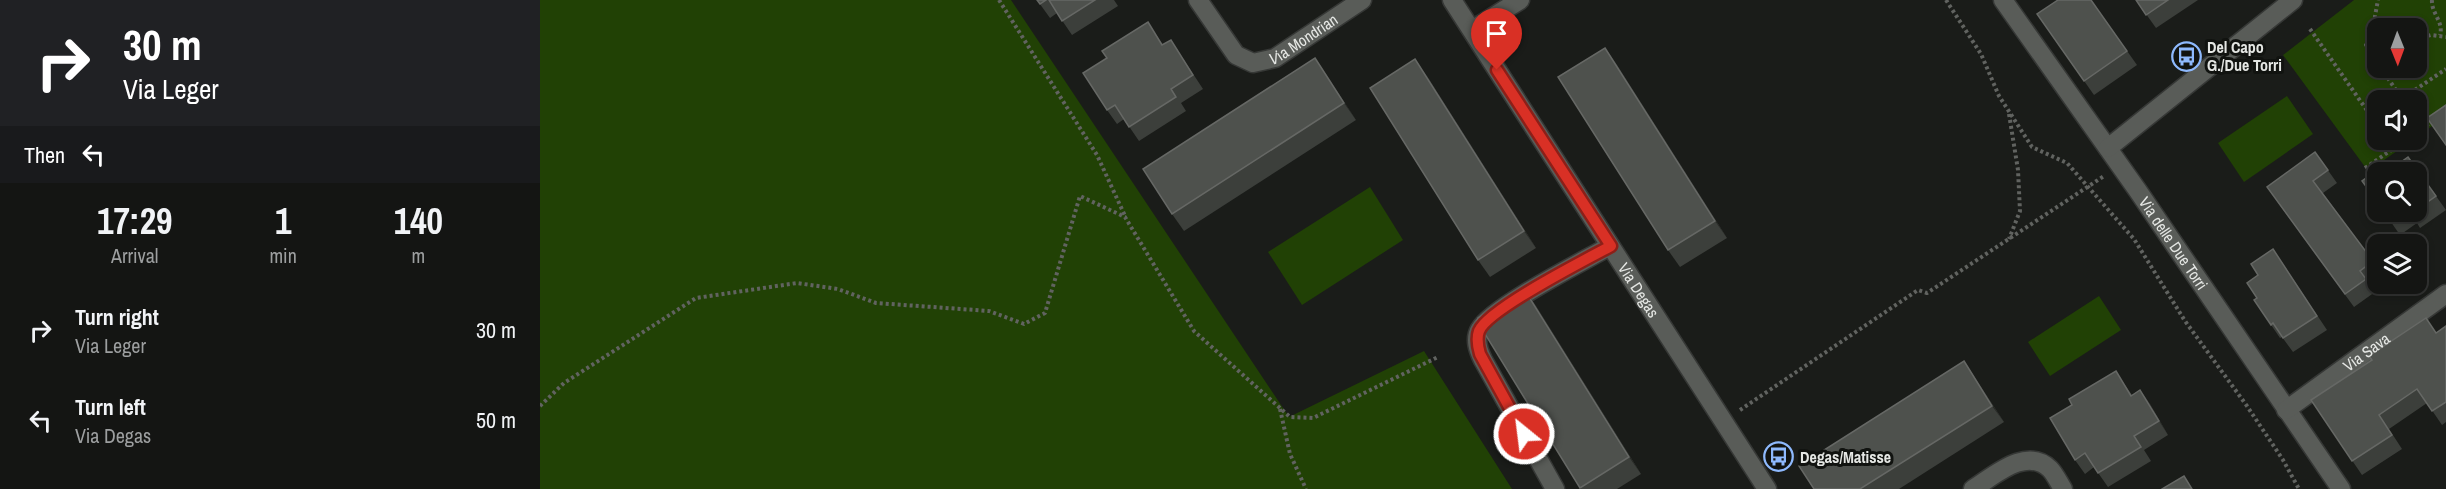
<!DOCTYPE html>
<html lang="en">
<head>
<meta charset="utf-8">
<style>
  :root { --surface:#141513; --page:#212221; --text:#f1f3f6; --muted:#9d9fa0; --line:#333433 }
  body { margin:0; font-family:"Archivo Narrow",sans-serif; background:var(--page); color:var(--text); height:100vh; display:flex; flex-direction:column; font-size:22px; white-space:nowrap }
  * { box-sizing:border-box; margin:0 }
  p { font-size:20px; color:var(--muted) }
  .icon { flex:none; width:33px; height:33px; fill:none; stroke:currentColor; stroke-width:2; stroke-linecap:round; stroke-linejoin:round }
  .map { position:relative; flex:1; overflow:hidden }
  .details { display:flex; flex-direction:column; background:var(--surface); width:540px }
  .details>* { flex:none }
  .hud { background:#202124; color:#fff; overflow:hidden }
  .needle { width:39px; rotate:179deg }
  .tools { position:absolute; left:1827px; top:18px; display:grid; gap:12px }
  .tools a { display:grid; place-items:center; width:60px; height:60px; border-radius:12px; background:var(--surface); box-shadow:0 3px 9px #0003,0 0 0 2px var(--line); font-size:30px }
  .pin { position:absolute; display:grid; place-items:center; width:51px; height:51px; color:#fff; margin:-62px -26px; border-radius:50% 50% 50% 0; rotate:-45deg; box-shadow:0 0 6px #0007 }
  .pin .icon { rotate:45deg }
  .me { position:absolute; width:66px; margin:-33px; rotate:331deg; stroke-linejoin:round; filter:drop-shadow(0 0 4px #0008) }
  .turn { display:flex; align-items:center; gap:21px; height:126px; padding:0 24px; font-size:27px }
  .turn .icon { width:78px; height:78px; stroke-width:2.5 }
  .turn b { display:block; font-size:42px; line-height:51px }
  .then { display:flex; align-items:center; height:57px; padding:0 24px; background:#0003; gap:12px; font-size:22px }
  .eta { display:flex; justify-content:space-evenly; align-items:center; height:102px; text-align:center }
  .eta b { font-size:36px; font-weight:800; line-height:42px }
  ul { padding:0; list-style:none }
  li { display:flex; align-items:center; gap:18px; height:90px; padding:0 24px }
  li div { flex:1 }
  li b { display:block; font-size:22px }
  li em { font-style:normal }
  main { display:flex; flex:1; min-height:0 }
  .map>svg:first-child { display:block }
</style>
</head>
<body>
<main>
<section class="details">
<div class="hud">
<div class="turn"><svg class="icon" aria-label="right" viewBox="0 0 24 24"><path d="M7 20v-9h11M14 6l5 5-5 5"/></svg><div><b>30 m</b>Via Leger</div></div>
<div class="then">Then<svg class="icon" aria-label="left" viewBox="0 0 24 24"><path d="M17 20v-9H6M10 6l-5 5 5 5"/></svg></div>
</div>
<div class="eta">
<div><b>17:29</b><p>Arrival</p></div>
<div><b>1</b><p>min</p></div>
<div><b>140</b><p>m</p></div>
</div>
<ul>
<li><svg class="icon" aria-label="right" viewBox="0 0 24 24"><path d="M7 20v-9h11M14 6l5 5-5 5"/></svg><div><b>Turn right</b><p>Via Leger</p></div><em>30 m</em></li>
<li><svg class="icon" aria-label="left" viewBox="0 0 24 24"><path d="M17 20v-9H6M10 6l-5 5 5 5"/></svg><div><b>Turn left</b><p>Via Degas</p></div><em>50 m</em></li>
</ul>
</section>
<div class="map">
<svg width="1906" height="489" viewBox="0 0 1906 489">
  <rect width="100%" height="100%" fill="#1a1c19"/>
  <g fill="#214105" fill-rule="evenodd">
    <polygon points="0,0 471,0 749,417 884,351 972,489 0,489"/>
    <path d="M1814,0H1906V116L1877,137L1876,100H1838V140H1873L1828,171L1743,55ZM1838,28H1876V68H1838Z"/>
    <polygon points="1747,96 1773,134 1704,182 1678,143"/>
    <polygon points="830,187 863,240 762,305 728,252"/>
    <polygon points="1559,296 1581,330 1510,376 1488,342"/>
  </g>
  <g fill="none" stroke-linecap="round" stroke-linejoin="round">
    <defs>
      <g id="minor">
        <path id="s1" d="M658,0L696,55L713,63L735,58L822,0"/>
        <path id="s2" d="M912,0L1227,489"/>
        <path id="s3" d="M1463,0L1598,191L1801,489"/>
        <polyline points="932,30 980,0"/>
        <polyline points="1568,148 1753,0"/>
        <path id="s4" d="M1746,410L1906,294"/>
        <path d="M1015,489L943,360C938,350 934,339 940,329C952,307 1044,261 1070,246"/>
        <path d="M1433,489C1454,476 1486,446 1510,469C1515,474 1519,483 1523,489"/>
      </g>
    </defs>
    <use href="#minor" stroke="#363836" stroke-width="21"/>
    <g stroke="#616360" stroke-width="4" stroke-dasharray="3 3" stroke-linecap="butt">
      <polyline points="459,0 557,155 585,216"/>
      <polyline points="1406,0 1441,54 1459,96 1492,147 1527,163 1594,239 1645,321 1707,406 1743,460 1759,489"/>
      <path d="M1892,0C1891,13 1904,22 1900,35"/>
      <polyline points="1836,24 1835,16 1838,0"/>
      <polyline points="1770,29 1833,119 1838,116"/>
      <polyline points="1876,39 1891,35 1906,37"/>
      <polyline points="1833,40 1826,45 1838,62"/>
      <polyline points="1841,68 1862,99"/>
      <polyline points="1860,100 1906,69"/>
      <polyline points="1469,114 1478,170 1480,211 1469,239"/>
      <polyline points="1876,132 1893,121"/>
      <polyline points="1825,168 1866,140"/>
      <polyline points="0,406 24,383 156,298 257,283 298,289 336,303 449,311 484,324 505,313 540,196 585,217 654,331 750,417 773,418 898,357"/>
      <polyline points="740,409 750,454 766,489"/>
      <polyline points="1200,410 1378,290 1387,293 1564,176"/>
    </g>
    <use href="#minor" stroke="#595c58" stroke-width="18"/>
  </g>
  <g fill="#3c3f3b">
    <polygon points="497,0 574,0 578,6 532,35 517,13 510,18"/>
    <polygon points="1551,0 1597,65 1554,95 1497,14"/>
    <polygon points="1596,0 1658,0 1616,28"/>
    <polygon points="617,36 623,45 640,54 663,89 641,103 646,111 599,141 584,119 577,124 567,110"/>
    <polygon points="1065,48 1077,65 1187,238 1140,267 1128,250"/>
    <polygon points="775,58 816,120 644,231 632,214"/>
    <polygon points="887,76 996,248 950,277 938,260"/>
    <polygon points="1775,152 1797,183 1783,193 1838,268 1838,277 1829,283 1835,292 1814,307 1736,200"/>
    <polygon points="1868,157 1906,210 1880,228 1877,223 1860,235 1844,212 1876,212 1876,172 1847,172"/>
    <polygon points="1733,249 1787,330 1753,352 1742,337 1740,338 1714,300 1717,298 1718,275"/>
    <polygon points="984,289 996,306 1101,474 1077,489 1041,489 937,321"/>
    <polygon points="1906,326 1906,422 1902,425 1887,403 1849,429 1862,449 1822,475 1771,400 1896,333"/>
    <polygon points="1424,361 1464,422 1359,489 1274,489"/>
    <polygon points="1585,385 1592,395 1600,390 1610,404 1628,435 1604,450 1611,461 1568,487 1554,467 1545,474 1535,460"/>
  </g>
  <g fill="#272926">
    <polygon points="1065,48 1077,65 1187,238 1175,221"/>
    <polygon points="775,58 787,75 816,120 804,103"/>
    <polygon points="875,59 887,76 996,248 984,231"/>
    <polygon points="984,289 996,306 1101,474 1089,457"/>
    <polygon points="1424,361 1435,378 1464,422 1452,406"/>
    <polygon points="1600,390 1610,404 1628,435 1619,421"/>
  </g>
  <g fill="#4e514d" stroke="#666865" stroke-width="1.5">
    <polygon points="497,0 506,0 500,4"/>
    <polygon points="509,0 555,0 522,21"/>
    <polygon points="1518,0 1551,0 1587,51 1544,81 1497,14"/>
    <polygon points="1596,0 1628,0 1606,15"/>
    <polygon points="608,22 622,45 631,40 653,75 631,89 636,97 589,127 575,105 567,110 543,73 567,58 562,51"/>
    <polygon points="1065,48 1175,221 1128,250 1018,77"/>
    <polygon points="775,58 804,103 632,214 603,169"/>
    <polygon points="875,59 984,231 938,260 830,88"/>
    <polygon points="1906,105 1906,145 1887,118"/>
    <polygon points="1775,152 1788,170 1773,181 1833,261 1820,271 1826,279 1805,294 1727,187"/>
    <polygon points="1868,157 1896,196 1876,210 1876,172 1838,172 1838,203 1822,181 1843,166 1847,172"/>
    <polygon points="1844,212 1864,212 1851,221"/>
    <polygon points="1733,249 1777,316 1743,338 1733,323 1731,325 1714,300 1717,298 1707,283 1718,275 1711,264"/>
    <polygon points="984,289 1089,457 1040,488 937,321 938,318"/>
    <polygon points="1886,318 1896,333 1906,326 1906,402 1892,411 1877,389 1839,415 1852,435 1812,461 1771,400 1832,360 1829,356"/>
    <polygon points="1424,361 1452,406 1320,489 1274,489 1259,466"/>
    <polygon points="1576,371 1591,396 1600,390 1619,421 1594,436 1601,447 1558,473 1545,453 1535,460 1510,418 1532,405 1529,399"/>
    <polygon points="1644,476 1652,489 1622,489"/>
  </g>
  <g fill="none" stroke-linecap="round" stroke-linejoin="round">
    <defs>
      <path id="route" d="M957,70L1071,246C1045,260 948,309 939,331C936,339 938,347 940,354L984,434"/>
    </defs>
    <use href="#route" stroke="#8d1f18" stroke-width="15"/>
    <use href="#route" stroke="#d93025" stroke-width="10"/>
  </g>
  <defs>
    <symbol id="bus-ring" viewBox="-11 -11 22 22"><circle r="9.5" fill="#111310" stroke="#8eb9fd" stroke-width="1.5"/><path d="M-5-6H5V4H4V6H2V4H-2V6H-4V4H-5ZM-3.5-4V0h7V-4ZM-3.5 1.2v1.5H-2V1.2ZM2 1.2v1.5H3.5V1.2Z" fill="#8eb9fd"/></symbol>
  </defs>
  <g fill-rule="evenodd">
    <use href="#bus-ring" x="1630" y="40" width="33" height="33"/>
    <use href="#bus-ring" x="1222" y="440" width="33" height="33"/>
  </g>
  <g text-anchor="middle" stroke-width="6" stroke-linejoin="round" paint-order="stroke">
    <g font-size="16" fill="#e5e7e4" stroke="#111310">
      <text dy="6" stroke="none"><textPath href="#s1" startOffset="142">Via Mondrian</textPath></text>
      <text dy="6" stroke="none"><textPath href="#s3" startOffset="297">Via delle Due Torri</textPath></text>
      <text dy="6" stroke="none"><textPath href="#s2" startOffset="345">Via Degas</textPath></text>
      <text dy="6" stroke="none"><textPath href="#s4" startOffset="99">Via Sava</textPath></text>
    </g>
    <g font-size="16" font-weight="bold" fill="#e5e7e4" stroke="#111310" text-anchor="start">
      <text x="1667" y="53">Del Capo<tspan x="1667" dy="18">G./Due Torri</tspan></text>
      <text x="1260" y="463">Degas/Matisse</text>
    </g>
  </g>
</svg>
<div class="tools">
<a><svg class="needle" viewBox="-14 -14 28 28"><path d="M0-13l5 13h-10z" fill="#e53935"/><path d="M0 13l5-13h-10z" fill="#9d9fa0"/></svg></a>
<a><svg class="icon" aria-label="sound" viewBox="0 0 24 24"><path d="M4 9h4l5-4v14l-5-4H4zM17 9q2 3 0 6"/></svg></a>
<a><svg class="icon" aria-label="search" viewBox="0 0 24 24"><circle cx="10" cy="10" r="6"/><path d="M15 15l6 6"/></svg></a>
<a><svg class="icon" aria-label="layers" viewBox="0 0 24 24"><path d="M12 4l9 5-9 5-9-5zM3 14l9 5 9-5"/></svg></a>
</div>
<div class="pin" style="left:957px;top:70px;background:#d93025"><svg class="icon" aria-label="arrive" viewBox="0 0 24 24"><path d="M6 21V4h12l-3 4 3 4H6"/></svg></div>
<svg class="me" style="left:984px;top:434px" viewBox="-20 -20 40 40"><circle r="17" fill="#d93025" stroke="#fff" stroke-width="3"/><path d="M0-11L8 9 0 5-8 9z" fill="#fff"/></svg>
</div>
</main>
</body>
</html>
